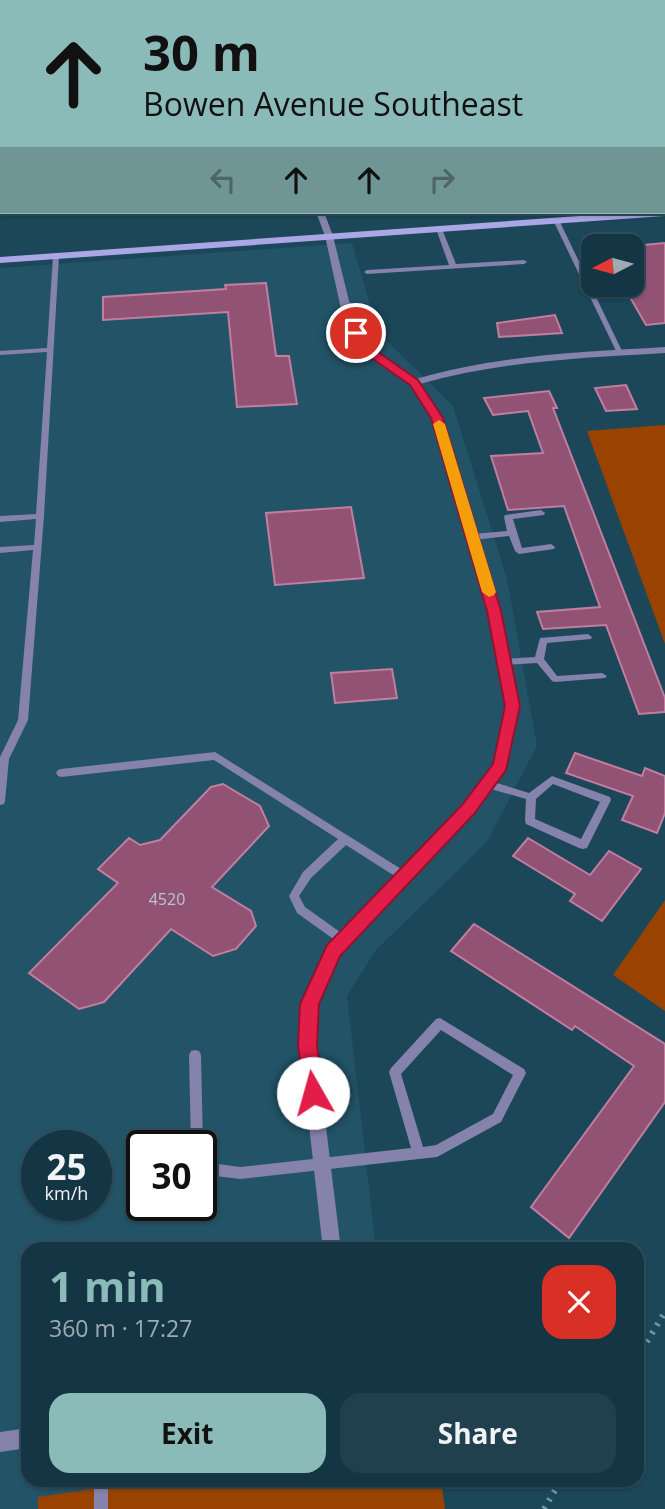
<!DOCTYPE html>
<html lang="en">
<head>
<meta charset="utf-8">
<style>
  :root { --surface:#143543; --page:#21404e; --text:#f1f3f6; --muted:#9dabb2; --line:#33505c; --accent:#8bbbb9 }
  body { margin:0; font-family:"Open Sans",sans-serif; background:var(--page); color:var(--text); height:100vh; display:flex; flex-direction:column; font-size:26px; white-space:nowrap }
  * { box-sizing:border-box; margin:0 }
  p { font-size:23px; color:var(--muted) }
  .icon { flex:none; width:38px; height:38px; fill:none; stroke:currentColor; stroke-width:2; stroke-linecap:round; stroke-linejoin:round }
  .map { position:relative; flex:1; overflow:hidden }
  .drawer { position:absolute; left:21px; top:1242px; width:623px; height:245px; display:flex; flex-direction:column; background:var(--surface); border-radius:21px; box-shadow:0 2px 5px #0004,0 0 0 2px var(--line) }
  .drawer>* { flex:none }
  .top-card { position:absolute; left:0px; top:0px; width:665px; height:214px; box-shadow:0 2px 5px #0004,0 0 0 2px var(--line); background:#8bbbb9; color:#111; overflow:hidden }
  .needle { width:46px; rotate:264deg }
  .fabs { position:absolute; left:581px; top:234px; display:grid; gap:14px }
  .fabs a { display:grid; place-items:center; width:63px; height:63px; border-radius:14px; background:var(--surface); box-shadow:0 2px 5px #0004,0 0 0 2px var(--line); font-size:35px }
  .speed { position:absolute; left:21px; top:1130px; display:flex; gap:14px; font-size:35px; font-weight:700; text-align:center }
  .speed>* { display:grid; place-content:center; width:91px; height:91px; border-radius:50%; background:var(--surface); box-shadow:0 2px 5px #0004,0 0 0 2px var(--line); line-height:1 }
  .speed small { font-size:18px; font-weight:400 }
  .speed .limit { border:4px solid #111; border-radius:10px; background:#fff; color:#111 }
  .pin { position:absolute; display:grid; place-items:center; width:60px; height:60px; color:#fff; margin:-30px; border:4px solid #fff; border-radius:50%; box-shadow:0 2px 7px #0007 }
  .me { position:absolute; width:77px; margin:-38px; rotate:353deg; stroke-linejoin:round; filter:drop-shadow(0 0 5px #0008) }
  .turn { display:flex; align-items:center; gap:24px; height:147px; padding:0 28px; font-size:32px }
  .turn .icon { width:91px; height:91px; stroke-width:2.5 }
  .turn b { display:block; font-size:49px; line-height:60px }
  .lanes { display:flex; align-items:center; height:66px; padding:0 28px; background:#0003; justify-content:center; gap:35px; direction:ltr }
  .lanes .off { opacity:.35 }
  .round { display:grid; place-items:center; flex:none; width:74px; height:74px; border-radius:21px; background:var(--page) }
  .headline { display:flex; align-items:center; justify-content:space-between; height:119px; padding:0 28px }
  h1 { font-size:42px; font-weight:700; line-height:52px; color:var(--accent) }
  .cta { display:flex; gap:14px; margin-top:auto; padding:14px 28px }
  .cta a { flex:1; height:80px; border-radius:21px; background:var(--accent); color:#111; font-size:28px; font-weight:700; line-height:80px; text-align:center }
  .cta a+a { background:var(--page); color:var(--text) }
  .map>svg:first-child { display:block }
</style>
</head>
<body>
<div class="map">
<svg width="665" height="1509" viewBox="0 0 665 1509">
  <rect width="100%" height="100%" fill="#1b4759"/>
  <path fill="#225367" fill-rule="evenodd" d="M352,243L378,332L453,406L507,579L537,746L487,842L375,951L347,996L376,1249L28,1250V1480L152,1481L39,1497L38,1509H0V268ZM37,1146H96V1206H37ZM142,1146H201V1206H142Z"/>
  <g fill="#9a4200">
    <polygon points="665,425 665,644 587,431"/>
    <polygon points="665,900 665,1011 613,975"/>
    <polygon points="152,1480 441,1481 445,1509 38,1509 38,1497"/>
  </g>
  <g fill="#915273" stroke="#c17ea0" stroke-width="2">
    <polygon points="665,243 665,323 646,325 623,285 632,285 632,246"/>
    <polygon points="266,283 276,356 289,356 297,404 237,407 228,312 103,320 103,297 226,289 225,285"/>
    <polygon points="555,315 562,333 499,337 497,323"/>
    <polygon points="626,385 637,409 606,411 595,388"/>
    <polygon points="549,391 557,408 553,408 665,698 665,712 639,714 606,625 543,629 537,612 600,607 564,506 508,510 491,456 543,453 528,411 493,415 484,398"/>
    <polygon points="351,507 364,578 275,585 266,513"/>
    <polygon points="392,669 397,698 335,703 331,673"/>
    <polygon points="575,753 642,776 645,768 665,776 665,813 657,833 622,820 633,796 566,773"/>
    <polygon points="223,784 260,806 269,826 212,887 251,911 256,926 236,949 213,956 171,929 104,1002 79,1009 29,973 118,883 98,869 129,838 140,845 160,840 211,787"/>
    <polygon points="528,838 590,875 609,851 641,869 602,921 570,901 575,894 513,856"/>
    <polygon points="474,924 665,1044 665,1102 569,1238 531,1207 634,1066 575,1026 572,1030 451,951"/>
  </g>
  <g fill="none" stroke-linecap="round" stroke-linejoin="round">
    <g stroke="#6f98aa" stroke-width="6" stroke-dasharray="2.5 7" stroke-linecap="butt">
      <polyline points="637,1358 665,1312"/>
      <polyline points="544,1509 561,1480"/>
    </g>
    <g fill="#8582ab" fill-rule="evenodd">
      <rect x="0" y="152" width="2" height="4"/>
      <polygon points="2,160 2,172 0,173 0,161"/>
      <polygon points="556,218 559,220 623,353 622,354 617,353 553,220"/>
      <polygon points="439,227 442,229 456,264 524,260 527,262 524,264 367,274 364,272 367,270 449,265 436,229"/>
      <polygon points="56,254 59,256 44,516 28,720 9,759 5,801 4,804 0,805 0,757 18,720 33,550 0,553 0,547 34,545 36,519 0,522 0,516 36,514 47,352 0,355 0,351 47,348 53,256"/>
      <polygon points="541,510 545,513 544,515 513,519 522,548 551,544 555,547 554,549 519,554 515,551 509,536 473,540 469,537 473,534 507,531 504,517 505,515"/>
      <polygon points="588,634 592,637 591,639 547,643 544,659 557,676 602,673 607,676 605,678 555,682 552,681 537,663 504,665 499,662 504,659 535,657 540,638"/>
      <polygon points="215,752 409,874 410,877 409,880 405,881 401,880 346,845 311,878 299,896 305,907 347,937 348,940 347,943 343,945 339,943 297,913 289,896 303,872 338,839 214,760 61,777 58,776 56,773 58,770 61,769"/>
      <path d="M552,776L610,797L611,800L587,848L583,849L579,848L526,824L525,821L526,799L484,787L482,784L484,781L487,780L529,793ZM553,784L600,802L581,839L535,819L536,799Z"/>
      <path d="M440,1018L524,1069L526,1073L501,1122L437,1157L240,1179L208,1175C199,1171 201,1162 201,1153L205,1155L211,1163L240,1167L411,1148L389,1072L391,1068L436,1019ZM441,1030L513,1075L493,1114L436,1145L423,1147L401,1074Z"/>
      <polygon points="195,1050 199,1051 201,1055 203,1146 201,1150 201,1146 191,1146 189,1055 191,1051"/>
      <rect x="94" y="1480" width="14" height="29"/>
    </g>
    <g fill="#8582ab" fill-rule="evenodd">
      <polygon points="641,0 648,0 640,2"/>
      <rect x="663" y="82" width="2" height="4"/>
      <path d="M316,212H324L333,236L351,309L361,332L378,352L416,379C497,355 581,352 665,347V353C582,358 500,361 420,384L442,418L500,611L519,706L505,769L473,813L339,955L317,1004L316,1045L341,1250H323L300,1045L301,1004L327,945L463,805L493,764L505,706L488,611L432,418L410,385L370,356L351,333L341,309L325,236Z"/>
      <polygon points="28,1428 28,1448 0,1452 0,1432"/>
    </g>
    <polygon fill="#aba6e6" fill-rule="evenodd" points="665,210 665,216 0,263 0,257"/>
  </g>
  <polygon fill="#e11d48" stroke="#92132f" stroke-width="2" points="352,330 360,330 378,352 418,380 443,418 501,611 520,706 506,770 474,814 340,956 319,1004 317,1045 323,1093 320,1100 313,1103 306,1100 304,1093 298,1045 300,1004 327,945 462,805 493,764 505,706 487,611 431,418 410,385 370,357 350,333"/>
  <polygon fill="#f59e0b" points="439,420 445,424 496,592 494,595 489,597 482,592 433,424"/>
  <g text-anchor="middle" stroke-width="5" stroke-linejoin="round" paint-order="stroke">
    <g font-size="16" fill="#b7c5da">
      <text x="167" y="905">4520</text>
    </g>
  </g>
</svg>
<div class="fabs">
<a><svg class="needle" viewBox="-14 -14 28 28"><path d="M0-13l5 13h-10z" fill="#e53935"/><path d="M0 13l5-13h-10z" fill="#9dabb2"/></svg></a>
</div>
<div class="speed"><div>25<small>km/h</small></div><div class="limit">30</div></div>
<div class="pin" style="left:356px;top:333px;background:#d93025"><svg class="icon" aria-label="arrive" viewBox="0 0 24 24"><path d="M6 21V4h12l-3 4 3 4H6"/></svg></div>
<svg class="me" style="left:313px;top:1093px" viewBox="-20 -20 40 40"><circle r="19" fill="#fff"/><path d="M0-13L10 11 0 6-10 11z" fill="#e11d48"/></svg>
<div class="top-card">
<div class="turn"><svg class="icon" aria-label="ahead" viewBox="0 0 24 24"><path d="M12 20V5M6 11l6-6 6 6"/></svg><div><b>30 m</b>Bowen Avenue Southeast</div></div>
<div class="lanes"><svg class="icon off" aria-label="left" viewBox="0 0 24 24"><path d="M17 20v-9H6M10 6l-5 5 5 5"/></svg><svg class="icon" aria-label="ahead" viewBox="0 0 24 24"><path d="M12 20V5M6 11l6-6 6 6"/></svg><svg class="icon" aria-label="ahead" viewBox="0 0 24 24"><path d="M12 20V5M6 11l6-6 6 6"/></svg><svg class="icon off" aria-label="right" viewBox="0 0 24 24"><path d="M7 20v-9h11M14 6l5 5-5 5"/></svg></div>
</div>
<section class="drawer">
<div class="headline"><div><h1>1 min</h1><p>360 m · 17:27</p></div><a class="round" style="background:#d93025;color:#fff"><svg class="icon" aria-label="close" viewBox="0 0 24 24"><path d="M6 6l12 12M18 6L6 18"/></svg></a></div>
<div class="cta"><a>Exit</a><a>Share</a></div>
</section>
</div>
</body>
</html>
